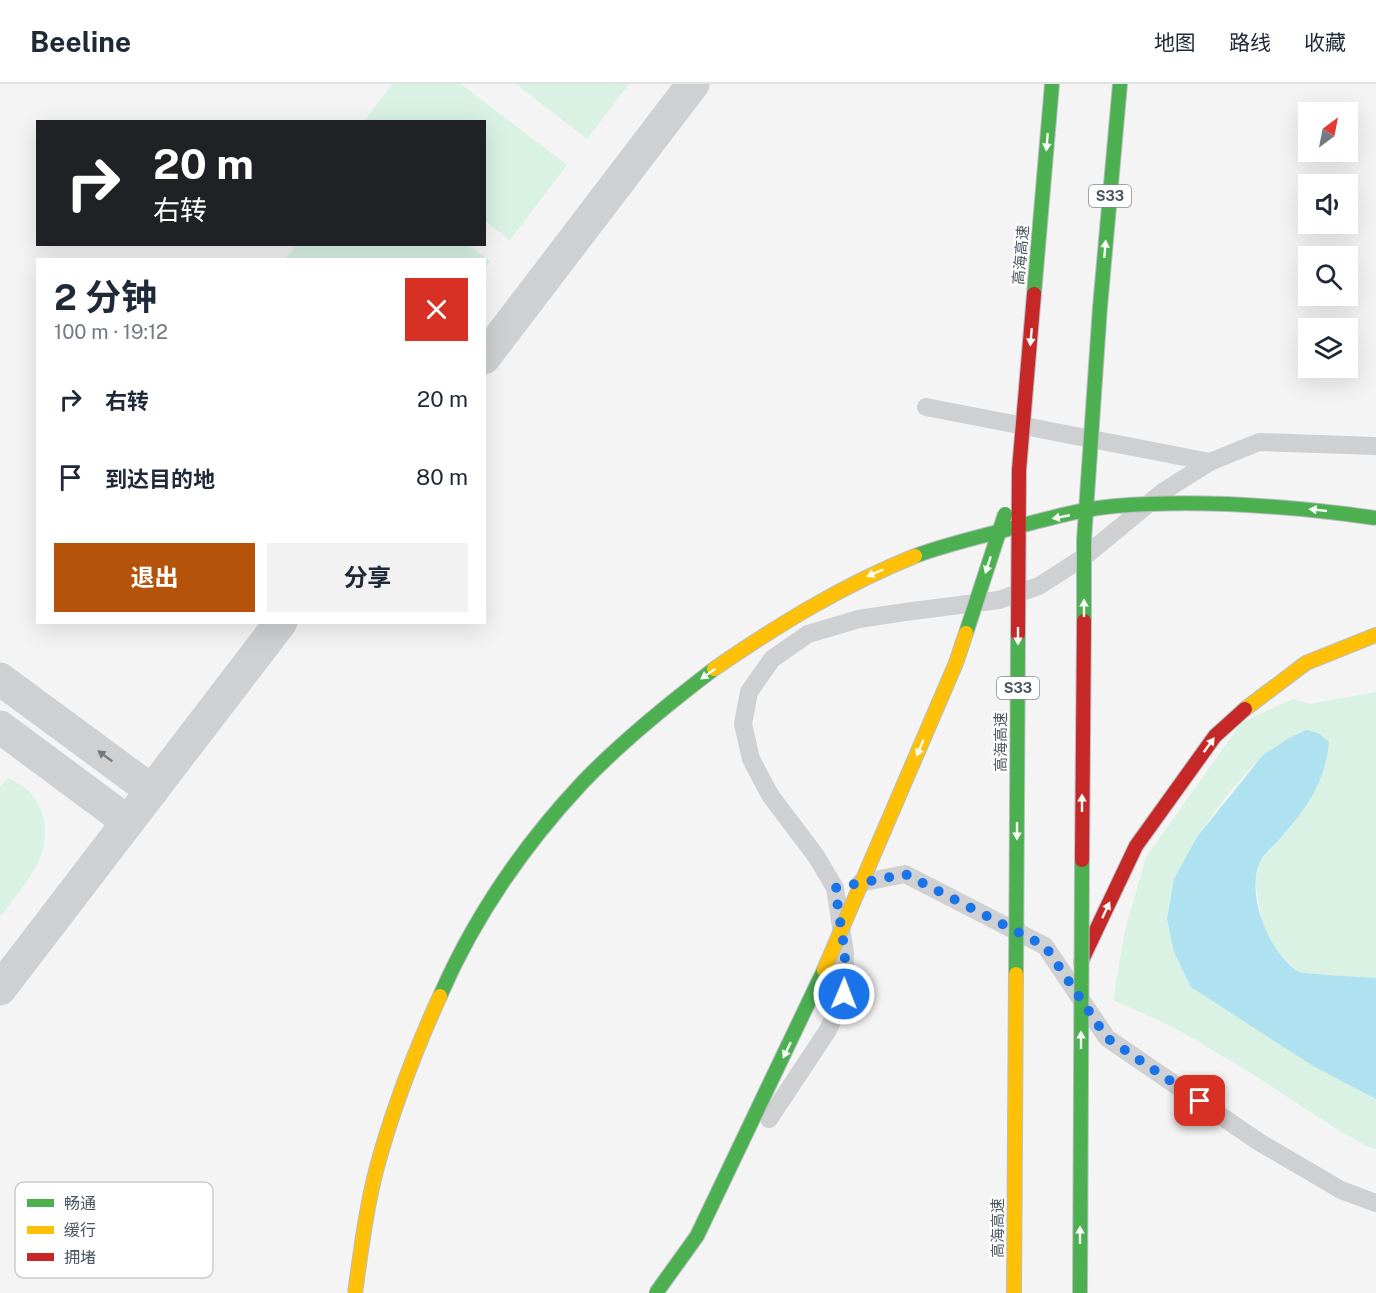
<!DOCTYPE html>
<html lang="zh">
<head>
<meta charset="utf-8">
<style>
  :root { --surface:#fff; --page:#f2f2f3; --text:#1f2937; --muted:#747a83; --line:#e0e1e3; --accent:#b45309 }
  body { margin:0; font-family:"Public Sans","Noto Sans SC",sans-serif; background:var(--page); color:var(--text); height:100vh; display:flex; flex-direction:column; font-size:22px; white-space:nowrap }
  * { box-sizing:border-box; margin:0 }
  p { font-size:20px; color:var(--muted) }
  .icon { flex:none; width:33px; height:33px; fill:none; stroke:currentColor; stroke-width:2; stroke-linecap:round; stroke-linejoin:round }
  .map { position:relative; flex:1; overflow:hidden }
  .side { position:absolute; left:36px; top:174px; width:450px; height:366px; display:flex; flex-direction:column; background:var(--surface); border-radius:0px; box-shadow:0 6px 24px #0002 }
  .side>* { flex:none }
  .top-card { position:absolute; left:36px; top:36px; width:450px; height:126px; border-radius:0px; box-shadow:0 6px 24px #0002; background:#202124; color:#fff; overflow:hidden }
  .needle { width:39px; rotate:32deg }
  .buttons { position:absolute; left:1298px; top:18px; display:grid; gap:12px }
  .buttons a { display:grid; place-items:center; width:60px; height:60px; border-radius:0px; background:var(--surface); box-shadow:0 6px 24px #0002; font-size:30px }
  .pin { position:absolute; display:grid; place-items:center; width:51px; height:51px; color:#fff; margin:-26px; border-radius:12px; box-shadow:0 3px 9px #0006 }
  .me { position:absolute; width:66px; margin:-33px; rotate:1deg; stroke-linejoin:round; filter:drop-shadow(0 0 4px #0008) }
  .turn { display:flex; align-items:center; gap:21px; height:126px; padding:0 18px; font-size:27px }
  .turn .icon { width:78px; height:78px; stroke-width:2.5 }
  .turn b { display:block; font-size:42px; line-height:51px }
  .round { display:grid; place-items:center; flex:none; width:63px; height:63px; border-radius:0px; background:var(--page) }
  .headline { display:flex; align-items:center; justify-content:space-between; height:102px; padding:0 18px }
  h1 { font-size:36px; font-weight:700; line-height:45px }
  .primary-button { display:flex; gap:12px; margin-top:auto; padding:12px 18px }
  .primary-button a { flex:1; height:69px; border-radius:0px; background:var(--accent); color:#fff; font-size:24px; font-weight:700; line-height:69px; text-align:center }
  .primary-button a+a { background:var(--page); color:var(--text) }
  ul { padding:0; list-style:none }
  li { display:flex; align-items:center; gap:18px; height:78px; padding:0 18px }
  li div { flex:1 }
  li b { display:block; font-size:22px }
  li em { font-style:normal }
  header { display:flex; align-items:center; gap:36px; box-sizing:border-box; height:84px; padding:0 30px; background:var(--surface); border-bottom:2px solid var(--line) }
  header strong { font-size:28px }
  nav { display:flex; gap:33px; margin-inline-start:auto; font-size:21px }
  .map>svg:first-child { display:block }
</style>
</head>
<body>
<header>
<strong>Beeline</strong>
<nav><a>地图</a><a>路线</a><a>收藏</a></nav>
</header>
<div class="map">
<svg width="1376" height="1209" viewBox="0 0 1376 1209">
  <rect width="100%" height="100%" fill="#f4f4f4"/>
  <g fill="#d9f2e3">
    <polygon points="392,0 461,0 567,81 510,156 485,137 484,38 364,37"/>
    <polygon points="516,0 629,0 587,55"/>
    <polygon points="467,160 490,177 485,184 484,176 285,175 296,161"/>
    <path d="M1376,608V894L1300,889L1279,870L1263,843L1255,797L1260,777L1293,740L1306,646C1291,653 1275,661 1263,672C1227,705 1197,752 1174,795L1313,982L1376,1015V1065L1366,1062L1332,1042L1254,991L1175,944L1113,916L1125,846L1146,773L1242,638L1293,615L1309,620Z"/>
    <path d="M8,694C25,702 36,711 42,729C55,771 23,802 0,833V703Z"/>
  </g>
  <path fill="#aee2f0" d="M1306,646L1318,649L1329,658C1325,697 1309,721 1284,750C1277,759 1265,768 1260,778C1245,810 1269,870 1299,888C1303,890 1365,893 1376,894V1015L1313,982L1191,903L1174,868L1167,835L1174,795L1197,753L1263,671L1289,654Z"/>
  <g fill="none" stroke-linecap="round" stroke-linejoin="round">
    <defs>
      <polyline id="fast" points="1100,223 1120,0"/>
      <polyline id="slow" points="1245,625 1306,579 1376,551"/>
      <polyline id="jam" points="1081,878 1136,762 1215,652 1245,625"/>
    </defs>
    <use href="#fast" stroke="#b9bec3" stroke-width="16"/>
    <use href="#slow" stroke="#b9bec3" stroke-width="16"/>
    <use href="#jam" stroke="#b9bec3" stroke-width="16"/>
    <g stroke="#ced0d2" stroke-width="18">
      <polyline points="926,323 1210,378"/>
      <polyline points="860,799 905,790 1045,862 1107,954 1259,1058 1341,1106 1376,1119"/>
      <polyline points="769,1035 828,946 844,910 845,869 835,804 816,772 770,711 751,675 743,640 749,608 772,575 808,550 859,535 905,528 999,516 1039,502 1084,473 1164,407 1210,378 1259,358 1376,362"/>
    </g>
    <g stroke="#ced0d2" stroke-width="33">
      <polyline points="484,274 693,0"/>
      <polyline points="0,595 152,707"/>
      <polyline points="0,643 128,738"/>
      <polyline points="0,905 281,538"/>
    </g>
    <use href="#fast" stroke="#4caf50" stroke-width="14"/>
    <use href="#slow" stroke="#ffc107" stroke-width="14"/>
    <use href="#jam" stroke="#c62828" stroke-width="14"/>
    <defs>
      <g id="fast-bridge">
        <polyline points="1034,210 1052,0"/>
        <path d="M915,472C947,460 980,453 1012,444C1046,435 1081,425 1115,422C1202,415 1290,422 1376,434"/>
        <polyline points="1084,537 1084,456 1100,223"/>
        <polyline points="966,549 1005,430"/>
        <polyline points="1016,890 1018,550"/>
        <path d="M440,912C474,834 524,761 582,699C622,657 668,620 714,585"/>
        <polyline points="656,1209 697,1152 824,886"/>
        <polyline points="1080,1209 1082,776"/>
      </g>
      <g id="slow-bridge">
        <path d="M714,585C778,541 843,501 915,472"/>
        <polyline points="824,886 956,579 966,549"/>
        <path d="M355,1209C361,1167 366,1124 377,1083C393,1024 415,967 440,912"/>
        <polyline points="1014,1209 1016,890"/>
      </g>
      <g id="jam-bridge">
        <polyline points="1018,550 1019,386 1034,210"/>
        <polyline points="1082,776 1084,537"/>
      </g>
    </defs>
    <use href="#fast-bridge" stroke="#b9bec3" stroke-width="16" stroke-linecap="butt"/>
    <use href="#slow-bridge" stroke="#b9bec3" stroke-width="16" stroke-linecap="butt"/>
    <use href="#jam-bridge" stroke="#b9bec3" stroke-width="16" stroke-linecap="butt"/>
    <use href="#fast-bridge" stroke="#4caf50" stroke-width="14"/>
    <use href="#slow-bridge" stroke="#ffc107" stroke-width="14"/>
    <use href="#jam-bridge" stroke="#c62828" stroke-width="14"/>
  </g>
  <defs><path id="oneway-solid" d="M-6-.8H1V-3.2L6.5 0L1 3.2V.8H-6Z" transform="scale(1.5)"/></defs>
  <g fill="#f6fbf6">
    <use href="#oneway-solid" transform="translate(1047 58) rotate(95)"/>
    <use href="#oneway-solid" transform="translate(1105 165) rotate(-85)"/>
    <use href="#oneway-solid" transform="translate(1031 253) rotate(95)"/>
    <use href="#oneway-solid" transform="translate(1318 426) rotate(-174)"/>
    <use href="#oneway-solid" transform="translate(1061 433) rotate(169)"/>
    <use href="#oneway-solid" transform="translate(988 481) rotate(108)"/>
    <use href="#oneway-solid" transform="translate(875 489) rotate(157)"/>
    <use href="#oneway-solid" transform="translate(1084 524) rotate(-90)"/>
    <use href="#oneway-solid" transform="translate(1018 552) rotate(90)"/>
    <use href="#oneway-solid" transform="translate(708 590) rotate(145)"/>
    <use href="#oneway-solid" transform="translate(1209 661) rotate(-54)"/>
    <use href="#oneway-solid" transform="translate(920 664) rotate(113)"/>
    <use href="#oneway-solid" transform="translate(1082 719) rotate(-90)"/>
    <use href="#oneway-solid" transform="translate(1017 747) rotate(90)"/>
    <use href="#oneway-solid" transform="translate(1106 826) rotate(-65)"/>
    <use href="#oneway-solid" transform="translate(1081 956) rotate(-90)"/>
    <use href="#oneway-solid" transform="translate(787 966) rotate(116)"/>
    <use href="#oneway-solid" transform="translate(1080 1151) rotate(-90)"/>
  </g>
  <use fill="#727b83" href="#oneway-solid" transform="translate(105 672) rotate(-144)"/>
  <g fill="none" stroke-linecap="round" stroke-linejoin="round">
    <polyline stroke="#1a73e8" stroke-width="10" stroke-dasharray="0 18" points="844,910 845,869 835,804 905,790 1045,862 1107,954 1200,1017"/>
  </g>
  <g text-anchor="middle" stroke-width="4.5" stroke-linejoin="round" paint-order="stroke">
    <g fill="#fff" stroke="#808990" stroke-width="1.5">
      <rect x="1089" y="101" width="42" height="22" rx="4.5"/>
      <rect x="997" y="593" width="42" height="22" rx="4.5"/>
    </g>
    <g font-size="14" font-weight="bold" fill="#4a5661">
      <text x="1110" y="117">S33</text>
      <text x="1018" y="609">S33</text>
    </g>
    <g font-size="15" fill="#4a5661" stroke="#fff">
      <text transform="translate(1021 171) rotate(-85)" y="5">高海高速</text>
      <text transform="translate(1001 658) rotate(-90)" y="5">高海高速</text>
      <text transform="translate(998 1144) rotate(-90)" y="5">高海高速</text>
    </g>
  </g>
  <rect x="15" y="1098" width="198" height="96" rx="9" fill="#fff" stroke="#c9ccd0" stroke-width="1.5"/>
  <rect x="27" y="1115" width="27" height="8" fill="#4caf50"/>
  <rect x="27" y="1142" width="27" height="8" fill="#ffc107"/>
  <rect x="27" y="1169" width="27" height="8" fill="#c62828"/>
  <g font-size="16" fill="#4a5661">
    <text x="64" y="1125">畅通</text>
    <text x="64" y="1152">缓行</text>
    <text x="64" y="1179">拥堵</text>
  </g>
</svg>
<div class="buttons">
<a><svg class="needle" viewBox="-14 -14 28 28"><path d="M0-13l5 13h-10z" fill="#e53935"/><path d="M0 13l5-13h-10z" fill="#747a83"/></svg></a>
<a><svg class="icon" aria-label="sound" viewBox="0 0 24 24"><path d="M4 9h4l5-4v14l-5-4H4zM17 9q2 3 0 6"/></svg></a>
<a><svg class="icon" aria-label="search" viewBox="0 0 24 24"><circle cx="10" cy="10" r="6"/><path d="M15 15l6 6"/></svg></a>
<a><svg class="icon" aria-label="layers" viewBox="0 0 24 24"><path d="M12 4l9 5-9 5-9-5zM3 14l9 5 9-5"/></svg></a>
</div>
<div class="pin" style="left:1200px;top:1017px;background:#d93025"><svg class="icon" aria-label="arrive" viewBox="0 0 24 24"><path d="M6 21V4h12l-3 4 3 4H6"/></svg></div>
<svg class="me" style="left:844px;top:910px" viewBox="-20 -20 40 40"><circle r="17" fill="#1a73e8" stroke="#fff" stroke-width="3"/><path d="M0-11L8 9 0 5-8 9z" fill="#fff"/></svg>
<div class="top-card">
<div class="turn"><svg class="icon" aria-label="right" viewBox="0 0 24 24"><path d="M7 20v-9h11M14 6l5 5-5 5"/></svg><div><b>20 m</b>右转</div></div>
</div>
<section class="side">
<div class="headline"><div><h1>2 分钟</h1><p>100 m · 19:12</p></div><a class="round" style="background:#d93025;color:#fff"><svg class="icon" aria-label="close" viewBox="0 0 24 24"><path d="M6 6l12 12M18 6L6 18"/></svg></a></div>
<ul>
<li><svg class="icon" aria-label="right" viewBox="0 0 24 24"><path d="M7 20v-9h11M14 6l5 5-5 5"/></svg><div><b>右转</b></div><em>20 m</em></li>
<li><svg class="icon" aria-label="arrive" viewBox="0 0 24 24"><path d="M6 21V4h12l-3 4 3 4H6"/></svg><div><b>到达目的地</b></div><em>80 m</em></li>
</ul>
<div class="primary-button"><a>退出</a><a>分享</a></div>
</section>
</div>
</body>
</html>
